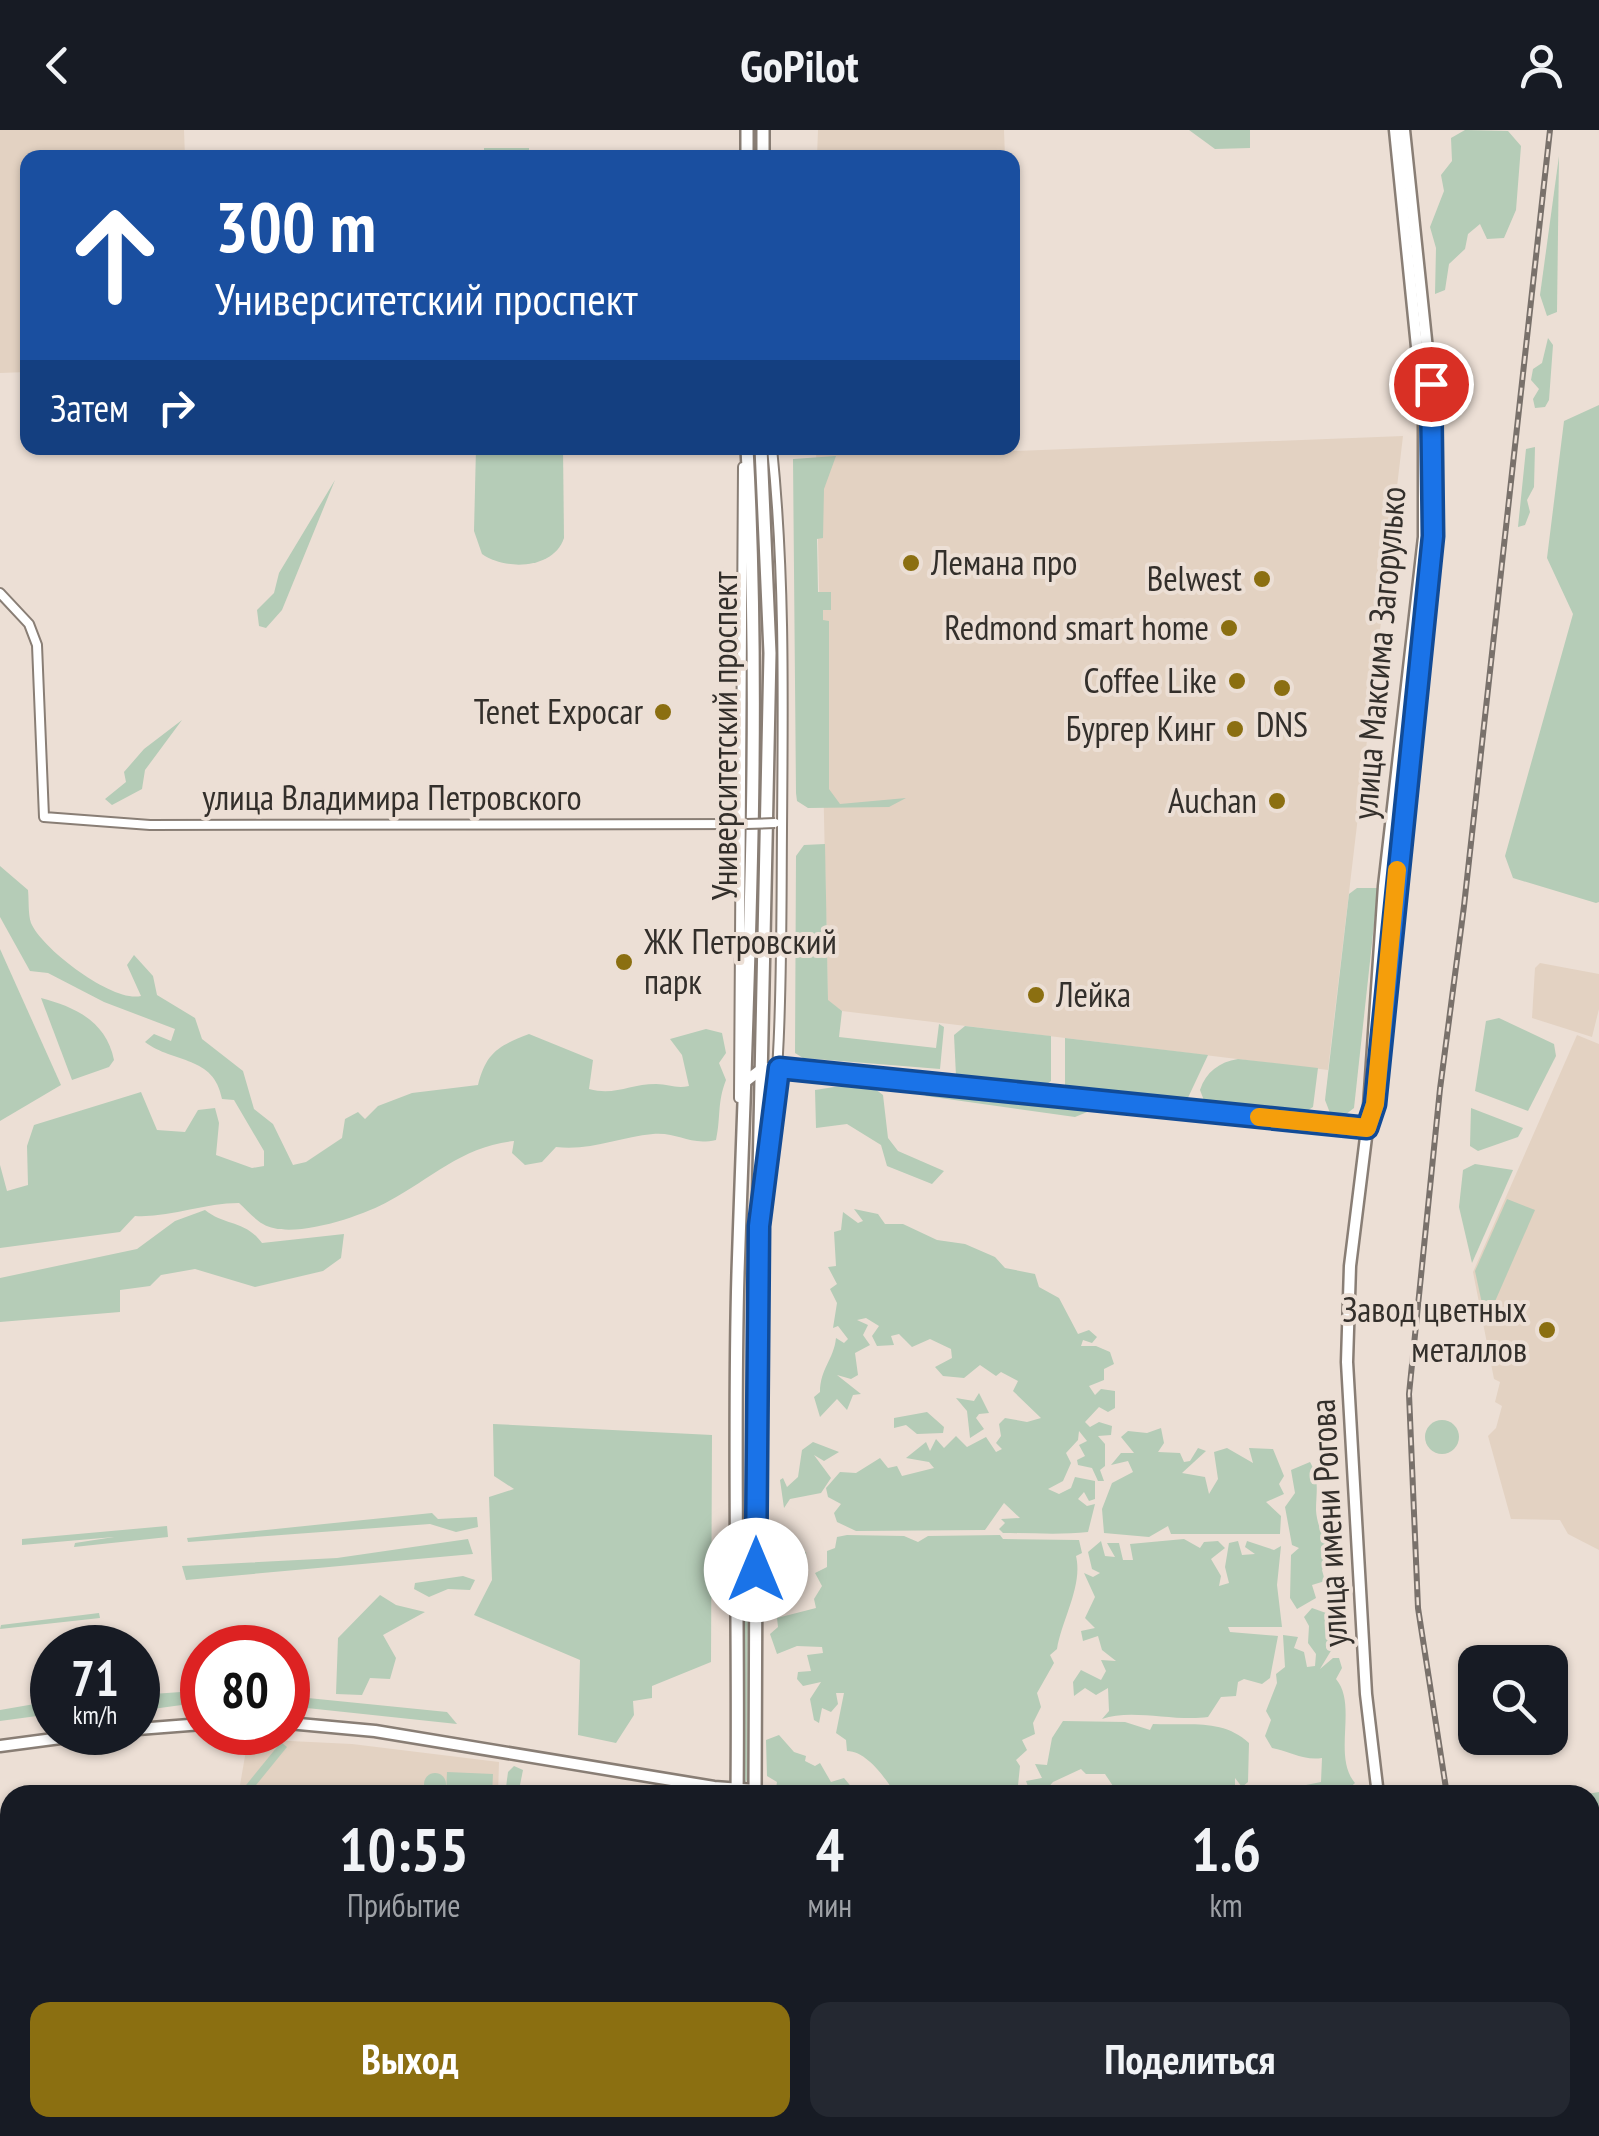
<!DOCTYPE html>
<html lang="ru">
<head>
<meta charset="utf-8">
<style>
  :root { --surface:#171b24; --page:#242831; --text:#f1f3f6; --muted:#9ea1a6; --accent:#8b6f11 }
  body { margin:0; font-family:"PT Sans Narrow",sans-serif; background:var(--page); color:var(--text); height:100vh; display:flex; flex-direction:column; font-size:38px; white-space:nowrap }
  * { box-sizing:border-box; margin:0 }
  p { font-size:32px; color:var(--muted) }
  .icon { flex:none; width:55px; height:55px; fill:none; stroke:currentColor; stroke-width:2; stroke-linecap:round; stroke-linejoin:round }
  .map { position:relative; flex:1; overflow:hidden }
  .drawer { position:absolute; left:0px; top:1655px; width:1600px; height:352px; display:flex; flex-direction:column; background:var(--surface); border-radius:30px 30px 0 0; box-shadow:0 2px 8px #0004 }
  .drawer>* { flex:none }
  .banner { position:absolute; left:20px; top:20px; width:1000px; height:305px; border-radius:20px; box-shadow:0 2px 8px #0004; background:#1a4fa0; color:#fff; overflow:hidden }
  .tools { position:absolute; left:1458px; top:1515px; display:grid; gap:20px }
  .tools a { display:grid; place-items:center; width:110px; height:110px; border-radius:20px; background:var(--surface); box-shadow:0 2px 8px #0004; font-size:50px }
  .speed { position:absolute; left:30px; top:1495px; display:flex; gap:20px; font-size:50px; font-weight:700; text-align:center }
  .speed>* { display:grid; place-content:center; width:130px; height:130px; border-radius:50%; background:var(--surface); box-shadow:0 2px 8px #0004; line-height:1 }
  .speed small { font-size:25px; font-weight:400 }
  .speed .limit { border:15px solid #d22; background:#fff; color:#111 }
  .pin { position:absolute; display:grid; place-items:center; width:85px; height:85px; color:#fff; margin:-42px; border:5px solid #fff; border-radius:50%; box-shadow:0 2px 10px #0007 }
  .me { position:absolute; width:110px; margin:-55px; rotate:0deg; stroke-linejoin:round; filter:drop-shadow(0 0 8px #0008) }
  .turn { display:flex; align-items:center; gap:35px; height:210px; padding:0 30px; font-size:45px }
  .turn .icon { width:130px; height:130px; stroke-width:2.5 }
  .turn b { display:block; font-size:70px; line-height:85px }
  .then { display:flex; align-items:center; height:95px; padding:0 30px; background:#0003; gap:20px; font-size:38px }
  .eta { display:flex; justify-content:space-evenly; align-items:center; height:170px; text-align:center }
  .eta b { font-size:60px; font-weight:700; line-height:70px }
  .primary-button { display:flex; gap:20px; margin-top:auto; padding:20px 30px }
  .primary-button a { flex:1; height:115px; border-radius:20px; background:var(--accent); color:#fff; font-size:40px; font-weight:700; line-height:115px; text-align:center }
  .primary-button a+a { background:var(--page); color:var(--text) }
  header { display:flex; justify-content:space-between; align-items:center; height:130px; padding:0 30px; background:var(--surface); font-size:45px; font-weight:700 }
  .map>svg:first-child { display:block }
</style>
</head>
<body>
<header><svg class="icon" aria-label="back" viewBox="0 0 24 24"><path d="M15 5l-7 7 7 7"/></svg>GoPilot<svg class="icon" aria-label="person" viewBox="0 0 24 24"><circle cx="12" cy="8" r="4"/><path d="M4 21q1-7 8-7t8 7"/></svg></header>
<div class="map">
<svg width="1599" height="2006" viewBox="0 0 1599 2006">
  <rect width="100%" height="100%" fill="#ecdfd5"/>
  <g fill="#e3d2c2">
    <polygon points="0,0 184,0 185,27 28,28 27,242 0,243"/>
    <polygon points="818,0 1004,0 1005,27 817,27"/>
    <polygon points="1013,300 1014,321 1403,306 1328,940 842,881 828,871 816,318 1012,318"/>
    <polygon points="1540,833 1599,844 1599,879 1592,907 1532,888 1535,838"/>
    <polygon points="1577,905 1599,914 1599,1420 1568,1404 1560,1390 1511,1389 1488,1306 1496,1298 1502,1276 1495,1272 1500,1252 1494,1249 1473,1142"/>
    <polygon points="248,1609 352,1614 499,1632 498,1665 194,1665 240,1655"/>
  </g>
  <g fill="#b5ccb7">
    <polygon points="1189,0 1250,0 1250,18 1215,19"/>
    <polygon points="1465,0 1508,1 1521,16 1516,80 1504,108 1487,109 1480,94 1468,104 1465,119 1449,134 1445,160 1435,164 1436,118 1430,97 1444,61 1441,45 1452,31 1451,8"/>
    <rect x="484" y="18" width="45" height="9"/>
    <polygon points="1559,26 1557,182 1547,186 1540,165"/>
    <polygon points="1548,208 1553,215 1549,270 1545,277 1535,278 1533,269 1539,259 1531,250 1533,239 1542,233"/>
    <polygon points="1599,275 1599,772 1596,773 1513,748 1505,726 1573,484 1547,428 1564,291"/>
    <polygon points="1535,317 1534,357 1527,370 1530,382 1525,395 1518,397 1526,319"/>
    <path d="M476,318H563L564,408C554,439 506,441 482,424L474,401Z"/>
    <polygon points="836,326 824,359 823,408 817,409 818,462 831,462 831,480 823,480 823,490 829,491 829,659 840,674 906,668 889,677 808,678 797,671 796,663 793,329"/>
    <polygon points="335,350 282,480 266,498 259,496 257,480 274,463 279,443"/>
    <polygon points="182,590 145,640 142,659 112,675 105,669 126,652 124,642 144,619"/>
    <polygon points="825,714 828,870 842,881 839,907 936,918 939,894 944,897 940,939 803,928 795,923 796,726 804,715"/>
    <path d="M0,736L28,760C29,770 28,784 31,793C42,819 113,873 141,866L127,835L134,825L153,846L157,865L195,888L202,909L243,941L254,979L273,994L293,1035L306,1032L342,1008L345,989L358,982L365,989L378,976L412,963L478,955C486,923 498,916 529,904L593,930L589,959C615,966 630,954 656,954C669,954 676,959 689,956L682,925L670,909L706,899L722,903L726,923L719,933L726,950C717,973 721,987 716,1010C689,1016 679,1002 653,1004C620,1007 591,1021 556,1017L542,1032L525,1035L512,1023L514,1011C463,1016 432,1048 389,1071C363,1086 290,1111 263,1094C254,1089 247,1080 239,1073C203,1073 170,1088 135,1086L120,1102L0,1118V1035L7,1061L28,1055L27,1016L34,995L141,962L157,1000L185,1002L198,980L215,978L219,993L216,1025L252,1038L264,1036V1021L234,970L222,969C214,925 174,934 145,912L154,904L171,911L175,899L104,872L48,843L30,841L0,787Z"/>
    <polygon points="1357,758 1378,758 1354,978 1341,988 1330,983 1325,970 1349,764"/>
    <polygon points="0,819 61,955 0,991"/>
    <path d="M41,868C75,877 106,891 114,930L109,937L72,950Z"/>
    <polygon points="1499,888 1554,914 1556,926 1528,981 1475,961 1486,891"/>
    <polygon points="965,896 1051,906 1051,951 1044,956 956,946 954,905"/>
    <polygon points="1065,908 1208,925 1186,972 1065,956"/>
    <path d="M1238,929L1318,938L1313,977L1296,988L1295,984L1205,973L1200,960C1206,942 1219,932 1238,929Z"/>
    <polygon points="866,952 883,965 888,1008 898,1021 944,1041 932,1054 887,1036 881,1015 847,994 816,998 815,960"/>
    <polygon points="921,960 1092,980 1075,987 926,966"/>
    <polygon points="1471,978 1523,998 1518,1007 1478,1021 1470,1016"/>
    <polygon points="1475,1034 1513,1040 1472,1133 1459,1077 1463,1040"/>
    <polygon points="1507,1069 1535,1080 1486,1192 1475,1141"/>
    <path d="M854,1079L878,1084L885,1094H903L937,1110L965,1114L995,1127L1005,1138L1035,1144L1039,1157L1059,1168L1078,1204L1089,1200L1097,1207L1092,1213L1083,1210L1081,1216H1096L1110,1222L1114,1234L1104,1239V1250L1089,1256L1095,1265L1101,1259L1115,1261V1278L1108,1282L1099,1277L1085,1292L1090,1297L1099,1292L1112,1296L1111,1305L1098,1306L1105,1314V1336L1100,1340L1104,1351H1098L1092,1338L1078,1335L1077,1330L1085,1326L1079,1315L1087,1311L1079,1301L1078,1310L1066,1323L1071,1333L1063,1351L1048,1359L1059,1364L1071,1358L1075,1347L1095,1351V1369L1089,1371L1084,1362L1078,1369L1087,1376L1095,1374L1088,1402C1062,1405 1032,1403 1003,1403L999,1399L1005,1393L1001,1389L1020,1388L1004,1373L985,1400L856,1401L837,1392L834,1383L841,1374L828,1367L826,1358L840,1342L856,1343L880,1328L888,1338L897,1336L902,1346L934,1338L929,1332L906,1328L926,1312L930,1321L936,1309L944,1318L956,1306L967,1317L986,1307L996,1322L1002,1319L996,1313L1001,1306L999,1294L1005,1288L1027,1292L1041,1288L1013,1261L1018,1251L1001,1242L996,1246L980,1235L964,1248L943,1246L935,1237L952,1228L951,1219L930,1209L912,1217L899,1204L891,1206L894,1215L877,1216L872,1206L879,1196L866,1188L857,1190L868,1195L863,1205L870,1215L855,1223L858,1245L851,1249L837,1245L861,1264L853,1265L847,1280L837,1269L820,1287L814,1267L820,1262C820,1239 834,1229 836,1208L844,1213L848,1209L838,1196L833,1198L837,1173L830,1159L837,1154L828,1137L836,1136L834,1102L841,1100L843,1082L858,1093L863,1091Z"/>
    <path d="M205,1080C225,1096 245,1090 262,1113L344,1104L341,1128L323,1141L255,1157L195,1139L161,1145L150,1156L120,1160V1182L0,1192V1148L137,1119L175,1091Z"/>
    <polygon points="750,1096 747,1650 743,1655 747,1104"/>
    <polygon points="979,1263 989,1283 979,1284 976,1288 984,1299 970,1308 967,1281 956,1268 974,1271"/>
    <polygon points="927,1282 944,1297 943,1303 917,1304 906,1295 894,1298 894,1288"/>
    <circle cx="1442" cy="1307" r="17"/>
    <polygon points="493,1294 712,1305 711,1532 652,1556 652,1568 633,1571 634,1585 616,1613 578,1605 580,1530 474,1485 492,1450 489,1367 514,1359 494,1346"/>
    <polygon points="1161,1298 1164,1313 1158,1322 1180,1323 1184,1332 1190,1331 1198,1318 1206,1321 1182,1343 1205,1347 1209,1364 1218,1349 1214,1322 1227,1318 1253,1333 1249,1318 1273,1319 1284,1346 1279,1354 1284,1364 1266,1372 1281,1386 1280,1404 1171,1404 1168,1396 1149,1407 1104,1403 1102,1379 1112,1353 1133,1342 1128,1331 1111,1335 1121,1323 1134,1323 1121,1307 1128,1301 1147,1303"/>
    <polygon points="813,1312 839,1322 824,1331 814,1325 831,1348 821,1363 790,1369 784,1378 780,1350 783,1348 787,1357 798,1347 802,1320"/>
    <path d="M1310,1332C1320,1349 1316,1362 1316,1380C1317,1398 1327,1413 1331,1428L1322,1440L1325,1451L1312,1455L1316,1468L1297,1479L1290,1468L1291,1425L1299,1418L1292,1415L1285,1377L1295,1363L1291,1340Z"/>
    <polygon points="432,1383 438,1389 477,1387 478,1397 456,1402 430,1394 188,1412 187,1408"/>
    <polygon points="167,1396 168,1407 74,1417 75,1413 114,1407 22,1415 22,1409"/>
    <path d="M847,1405L904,1406L918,1412L928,1406L1000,1405L1003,1409L1079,1410L1082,1423L1076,1426C1083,1456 1062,1489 1057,1519L1050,1525L1054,1533L1037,1563L1041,1577L1033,1593L1035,1604L1022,1610L1027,1620L1016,1630L1020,1636L1017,1665H896C888,1652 868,1621 847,1621L846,1610L836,1603L844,1563H836L838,1574L831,1582L822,1578L819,1593L814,1590L810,1569L821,1552L803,1556L797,1549L798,1542L811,1541L807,1525L823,1523L822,1517L797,1516L777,1524L770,1504L778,1497L777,1488L816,1478L814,1469L822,1456L815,1443L827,1437V1421L835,1418L837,1407Z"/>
    <polygon points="468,1409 473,1424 186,1450 182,1436 337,1428"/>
    <path d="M1184,1409L1200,1418L1204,1412L1218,1411L1225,1418L1211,1429L1221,1446L1219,1456L1229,1453L1225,1437L1229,1413L1238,1411L1242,1425L1255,1424L1245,1417L1247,1411L1274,1420L1281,1416L1277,1455L1282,1497H1228L1230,1502L1278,1506L1270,1548L1262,1554L1244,1549L1238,1552L1236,1566L1221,1567L1208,1587C1175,1592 1131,1578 1102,1589L1109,1581L1108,1558L1096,1565L1085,1558L1074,1566L1073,1552L1081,1540L1101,1550L1106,1541L1101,1530L1116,1531L1102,1520L1098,1506L1083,1511L1081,1501L1095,1498L1085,1488L1095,1467L1084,1443L1093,1447L1100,1443L1092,1439L1088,1422L1101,1411L1105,1426L1115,1427L1107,1413H1119L1123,1430H1133L1130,1414Z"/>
    <polygon points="806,1422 807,1434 800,1444 780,1446 787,1425 797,1431 798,1424"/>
    <polygon points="463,1446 475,1450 470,1460 448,1459 429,1467 414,1459 415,1453"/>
    <polygon points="380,1465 396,1475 425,1482 383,1505 396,1528 390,1549 370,1548 362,1565 336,1564 338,1508"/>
    <path d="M1312,1478L1340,1488V1502L1333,1505L1332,1519L1320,1539L1333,1528H1339L1342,1538L1336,1549C1358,1575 1332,1626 1355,1653L1347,1660V1665H1305L1306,1655L1321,1652L1322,1628C1304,1631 1289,1621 1272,1618L1265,1606L1271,1590L1266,1581L1277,1553L1276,1544L1285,1537L1283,1505L1298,1507L1294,1518L1304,1522L1307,1537L1315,1536L1316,1524L1308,1513L1309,1496L1304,1487Z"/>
    <polygon points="99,1483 100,1488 0,1499 1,1495"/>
    <polygon points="181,1562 189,1574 138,1581 138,1565"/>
    <polygon points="288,1566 447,1582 457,1594 288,1576"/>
    <polygon points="52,1571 52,1584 0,1591 0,1580"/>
    <path d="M1063,1591L1125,1592L1150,1600L1153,1594C1189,1596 1222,1588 1249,1613L1248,1652L1242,1657L1235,1648V1665H1119L1105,1644H1086L1081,1639L1053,1652L1046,1660L1029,1659L1026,1651L1042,1648L1035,1634L1047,1635L1052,1608Z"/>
    <polygon points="779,1605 794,1622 806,1626 805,1631 815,1636 820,1633 831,1652 844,1648 858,1665 785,1665 776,1658 777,1652 767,1646 766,1610"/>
    <polygon points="281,1612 287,1617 248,1665 238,1665"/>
    <polygon points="514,1636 523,1640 518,1665 505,1665 508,1642"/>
    <polygon points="447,1642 493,1644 492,1665 446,1665"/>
    <circle cx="435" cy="1654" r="11"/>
    <polygon points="1599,1662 1599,1706 1590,1706 1590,1665 1580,1665"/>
    <polygon points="1599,1712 1599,1832 1590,1833 1590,1723 1594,1722 1590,1717"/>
    <polygon points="1590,1870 1599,1870 1599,1926 1590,1917"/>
    <polygon points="1590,1929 1599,1940 1599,2006 1523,2006 1527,1998 1590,1998"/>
    <polygon points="780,1998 992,1998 985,2006 777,2006"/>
    <polygon points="1064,1998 1146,1998 1145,2006 1066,2006"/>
  </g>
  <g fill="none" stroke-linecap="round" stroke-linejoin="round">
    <defs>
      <g id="minor">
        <polyline points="0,463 29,494 37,515 44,687 150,695 746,694"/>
        <polyline points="739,968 743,337"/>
        <path d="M763,1072C783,948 781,824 782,699C783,571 785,445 772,318"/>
      </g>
      <g id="major">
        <polyline points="746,951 763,938 779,939 1367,998"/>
        <polyline points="1368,990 1375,974 1433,405 1434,286 1404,0"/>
        <polyline points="288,1593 375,1601 714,1657 755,1660"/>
        <polyline points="138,1599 202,1594"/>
        <polyline points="0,1616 106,1602"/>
        <polyline points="1378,1665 1366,1564 1347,1232 1350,1136 1368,991 1384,756 1424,407 1424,286 1395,0"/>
        <polyline points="1456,1998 1458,2006"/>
      </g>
      <g id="highway">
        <polyline points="747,28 747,0"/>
        <polyline points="763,28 763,0"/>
        <path d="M737,1665C739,1491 733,1316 738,1143C747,867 762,593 747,318"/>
        <polyline points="755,1665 757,1140 770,523 761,318"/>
        <polyline points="734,2006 734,1998"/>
        <polyline points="754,2006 754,1998"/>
      </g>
    </defs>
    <use href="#minor" stroke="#897e75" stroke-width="12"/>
    <use href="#major" stroke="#897e75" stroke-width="15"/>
    <use href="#highway" stroke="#897e75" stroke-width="16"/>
    <use href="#minor" stroke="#fff" stroke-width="8"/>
    <use href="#major" stroke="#fff" stroke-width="10"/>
    <use href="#highway" stroke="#fff" stroke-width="11"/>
    <defs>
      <g id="rail">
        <polyline points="1447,1665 1418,1478 1409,1264 1440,959 1464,776 1550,0"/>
        <polyline points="1511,1998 1513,2006"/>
      </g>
    </defs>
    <use href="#rail" stroke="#79716b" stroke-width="6"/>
    <use href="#rail" stroke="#ecdfd5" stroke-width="2.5" stroke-dasharray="8" stroke-linecap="butt"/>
    <defs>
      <polyline id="minor-bridge" points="746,694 775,693"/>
    </defs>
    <use href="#minor-bridge" stroke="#897e75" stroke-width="12" stroke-linecap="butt"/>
    <use href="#minor-bridge" stroke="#fff" stroke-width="8"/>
  </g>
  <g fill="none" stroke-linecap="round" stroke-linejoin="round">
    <defs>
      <polyline id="route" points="756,1440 759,1096 779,938 1367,998 1375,974 1433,406 1431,254"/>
    </defs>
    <use href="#route" stroke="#114b97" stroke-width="25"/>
    <use href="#route" stroke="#1a73e8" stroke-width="18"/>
    <polyline stroke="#f59e0b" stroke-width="18" points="1259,987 1367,998 1375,974 1397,740"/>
  </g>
  <g fill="#8b6f11" stroke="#ecdfd5" stroke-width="4">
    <circle cx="911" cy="433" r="10"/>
    <circle cx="1262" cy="449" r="10"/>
    <circle cx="1229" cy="498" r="10"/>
    <circle cx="1237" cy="551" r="10"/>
    <circle cx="1282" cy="558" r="10"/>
    <circle cx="663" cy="582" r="10"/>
    <circle cx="1235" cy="599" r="10"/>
    <circle cx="1277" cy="671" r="10"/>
    <circle cx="624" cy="832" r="10"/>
    <circle cx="1036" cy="865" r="10"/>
    <circle cx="1547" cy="1200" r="10"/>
  </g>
  <g text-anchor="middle" stroke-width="8" stroke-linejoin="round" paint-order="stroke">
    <g font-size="35" fill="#332f2b" stroke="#ecdfd5" text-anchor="end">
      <text x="931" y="445" text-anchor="start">Лемана про</text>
      <text x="1242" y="461">Belwest</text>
      <text x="1209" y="510">Redmond smart home</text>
      <text x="1217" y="563">Coffee Like</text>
      <text x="643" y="594">Tenet Expocar</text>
      <text x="1282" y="607" text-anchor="middle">DNS</text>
      <text x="1215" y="611">Бургер Кинг</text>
      <text x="1257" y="683">Auchan</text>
      <text x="644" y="824" text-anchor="start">ЖК Петровский<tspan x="644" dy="40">парк</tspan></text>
      <text x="1056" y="877" text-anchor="start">Лейка</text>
      <text x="1527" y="1192">Завод цветных<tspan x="1527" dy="40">металлов</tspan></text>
    </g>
    <g font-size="35" fill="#332f2b" stroke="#ecdfd5">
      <text transform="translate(1379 523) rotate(-85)" y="12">улица Максима Загорулько</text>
      <text transform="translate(725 606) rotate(-90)" y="12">Университетский проспект</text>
      <text x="392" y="680">улица Владимира Петровского</text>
      <text transform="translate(1329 1393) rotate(-93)" y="12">улица имени Рогова</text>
    </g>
  </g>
</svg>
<div class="tools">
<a><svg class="icon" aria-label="search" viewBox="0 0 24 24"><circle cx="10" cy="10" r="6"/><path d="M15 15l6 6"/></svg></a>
</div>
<div class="speed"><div>71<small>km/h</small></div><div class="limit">80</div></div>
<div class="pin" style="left:1431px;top:254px;background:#d93025"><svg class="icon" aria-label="arrive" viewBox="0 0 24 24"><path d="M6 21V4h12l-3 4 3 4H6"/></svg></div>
<svg class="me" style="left:756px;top:1440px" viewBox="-20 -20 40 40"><circle r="19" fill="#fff"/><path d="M0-13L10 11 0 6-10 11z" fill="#1a73e8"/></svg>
<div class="banner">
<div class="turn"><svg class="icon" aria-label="ahead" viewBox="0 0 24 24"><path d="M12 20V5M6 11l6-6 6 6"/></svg><div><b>300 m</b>Университетский проспект</div></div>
<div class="then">Затем<svg class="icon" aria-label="right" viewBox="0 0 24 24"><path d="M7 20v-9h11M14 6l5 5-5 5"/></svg></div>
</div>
<section class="drawer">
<div class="eta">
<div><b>10:55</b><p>Прибытие</p></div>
<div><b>4</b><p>мин</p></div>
<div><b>1.6</b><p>km</p></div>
</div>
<div class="primary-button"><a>Выход</a><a>Поделиться</a></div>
</section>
</div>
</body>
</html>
